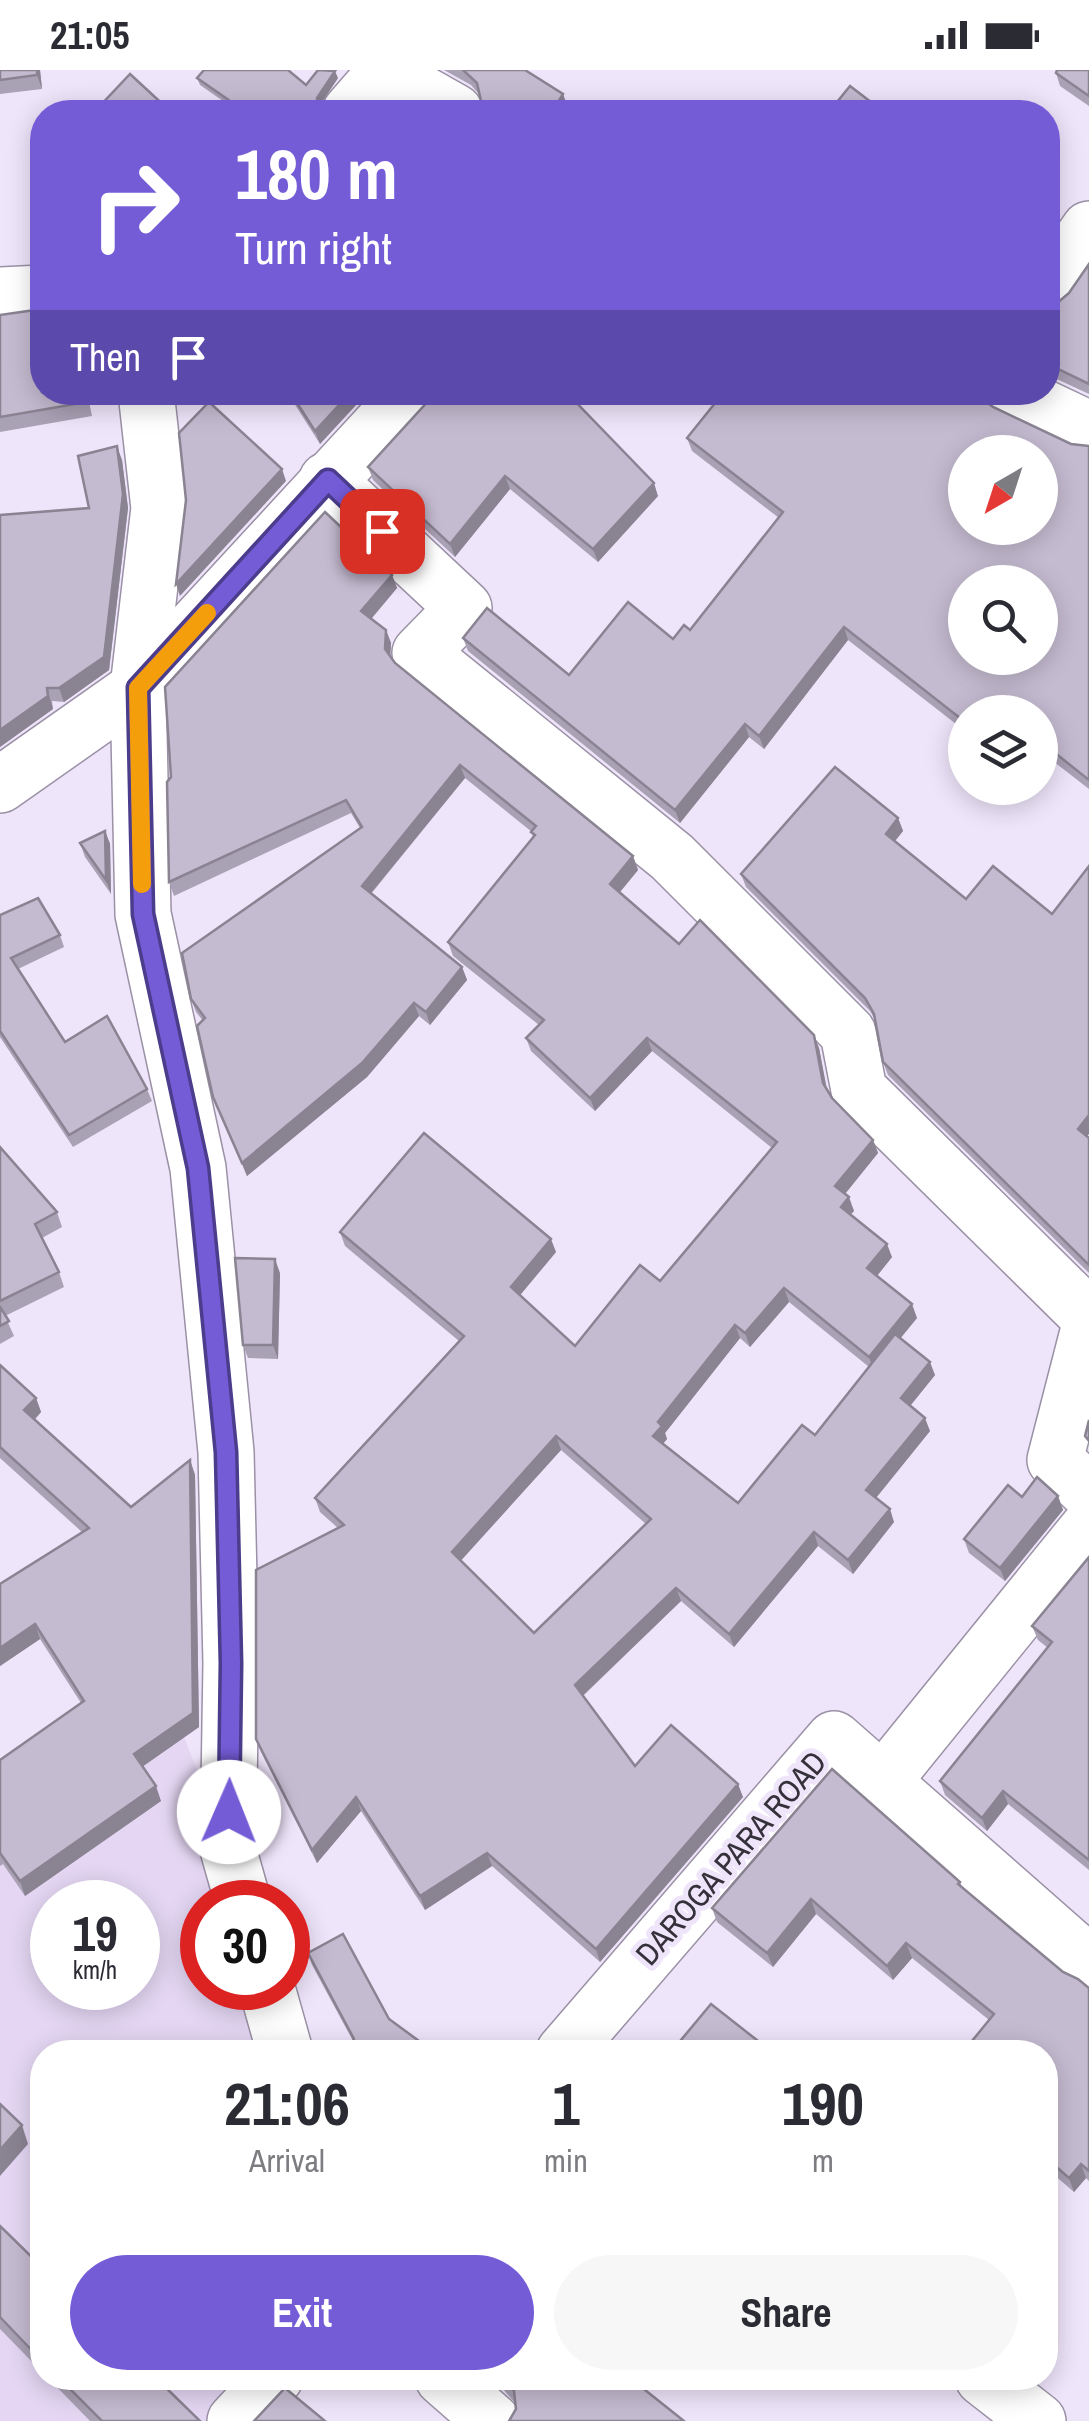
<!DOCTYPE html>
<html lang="en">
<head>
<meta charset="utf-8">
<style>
  :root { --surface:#fff; --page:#f7f7f7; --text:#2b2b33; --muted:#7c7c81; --accent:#745cd7 }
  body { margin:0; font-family:"Archivo Narrow",sans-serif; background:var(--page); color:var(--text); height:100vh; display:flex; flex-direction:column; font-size:38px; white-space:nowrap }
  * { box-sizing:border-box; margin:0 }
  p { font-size:32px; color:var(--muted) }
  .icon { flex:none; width:55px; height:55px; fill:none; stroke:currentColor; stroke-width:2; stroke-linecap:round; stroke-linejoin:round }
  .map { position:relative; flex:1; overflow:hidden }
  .drawer { position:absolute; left:30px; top:1970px; width:1028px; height:350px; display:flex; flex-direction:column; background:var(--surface); border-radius:40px; box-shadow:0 5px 25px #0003 }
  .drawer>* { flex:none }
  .banner { position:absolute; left:30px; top:30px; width:1030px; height:305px; border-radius:40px; box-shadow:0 5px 25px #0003; background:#745cd7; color:#fff; overflow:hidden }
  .needle { width:65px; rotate:219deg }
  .fabs { position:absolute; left:948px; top:365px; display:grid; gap:20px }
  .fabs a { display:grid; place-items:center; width:110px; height:110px; border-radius:50%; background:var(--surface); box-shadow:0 5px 25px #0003; font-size:50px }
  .speed { position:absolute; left:30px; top:1810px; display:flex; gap:20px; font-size:50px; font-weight:700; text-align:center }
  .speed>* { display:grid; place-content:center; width:130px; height:130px; border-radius:50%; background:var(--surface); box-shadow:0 5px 25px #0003; line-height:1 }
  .speed small { font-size:25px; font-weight:400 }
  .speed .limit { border:15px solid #d22; background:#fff; color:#111 }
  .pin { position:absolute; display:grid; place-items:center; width:85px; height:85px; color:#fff; margin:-42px; border-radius:20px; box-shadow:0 5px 15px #0006 }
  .me { position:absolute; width:110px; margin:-55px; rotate:1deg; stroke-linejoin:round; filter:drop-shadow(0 0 8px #0008) }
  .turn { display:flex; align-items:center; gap:35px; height:210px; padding:0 40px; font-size:45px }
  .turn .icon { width:130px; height:130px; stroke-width:2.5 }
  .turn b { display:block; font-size:70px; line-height:85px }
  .then { display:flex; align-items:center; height:95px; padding:0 40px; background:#0003; gap:20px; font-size:38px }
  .eta { display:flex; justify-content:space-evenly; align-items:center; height:170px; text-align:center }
  .eta b { font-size:60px; font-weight:800; line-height:70px }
  .cta { display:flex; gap:20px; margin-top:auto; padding:20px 40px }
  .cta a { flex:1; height:115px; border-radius:60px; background:var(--accent); color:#fff; font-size:40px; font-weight:800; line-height:115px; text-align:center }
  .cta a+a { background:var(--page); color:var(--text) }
  .status { display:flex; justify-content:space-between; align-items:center; height:70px; padding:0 50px; background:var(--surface); direction:ltr }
  .status svg { height:28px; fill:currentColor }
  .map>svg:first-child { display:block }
</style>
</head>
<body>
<div class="status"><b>21:05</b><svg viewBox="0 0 49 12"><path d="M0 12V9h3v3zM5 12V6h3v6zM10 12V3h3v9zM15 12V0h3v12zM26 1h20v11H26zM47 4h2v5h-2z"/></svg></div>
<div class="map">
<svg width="1089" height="2351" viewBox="0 0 1089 2351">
  <rect width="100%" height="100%" fill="#efe5fb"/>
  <path fill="#e5d7f4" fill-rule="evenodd" d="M164,1616L228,1779L243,1832H202V1918H267L285,1982H42V2308H275L235,2351H0V1709ZM52,1832H138V1918H52Z"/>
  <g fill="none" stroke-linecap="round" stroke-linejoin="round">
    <defs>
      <g id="street">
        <polyline points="350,42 385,2"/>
        <polyline points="1048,218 1089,159"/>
        <polyline points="0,225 42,223"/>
        <polyline points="146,322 159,438 138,618 143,844 198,1098 226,1382 231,1593 228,1779 243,1832"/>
        <polyline points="327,410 464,538 420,583 672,787 848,963 859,1020 1089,1247"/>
        <polyline points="0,715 138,618 411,322"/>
        <polyline points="1089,1258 1055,1390 1089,1422"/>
        <polyline points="883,1711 1089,1457"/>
        <polyline points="267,1918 285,1982"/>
        <polyline points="564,1982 834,1669 1089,1893"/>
        <polyline points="443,2308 492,2351"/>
        <polyline points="983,2308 1038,2351"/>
        <polyline points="235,2351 275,2308"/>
      </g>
      <g id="secondary">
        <polyline points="381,0 455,42"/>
        <polyline points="1011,322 1089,359"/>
      </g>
    </defs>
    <use href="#street" stroke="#9b91a6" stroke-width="58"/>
    <use href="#secondary" stroke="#9b91a6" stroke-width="58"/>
    <use href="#street" stroke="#fff" stroke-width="55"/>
    <use href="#secondary" stroke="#fff" stroke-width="55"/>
  </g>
  <g fill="#a9a1b4" fill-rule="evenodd">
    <polygon points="0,0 40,0 42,19 0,24"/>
    <polygon points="444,0 525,0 563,24 568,38 565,42 485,42 479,24 471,15"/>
    <polygon points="1089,0 1089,36 1060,16 1056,3"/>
    <polygon points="197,8 306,15 338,8 320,35 320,42 239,42 200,15"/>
    <polygon points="1089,194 1089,324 1048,305 1048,235 1056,234 1069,223"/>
    <polygon points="0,245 42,322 87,322 92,346 0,362"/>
    <polygon points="287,322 368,322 320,374"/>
    <polygon points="433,322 574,322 570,327 658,426 598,492 510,419 455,487 373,410 368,397 430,329"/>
    <polygon points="724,322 981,322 981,328 993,337 1071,374 1089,376 1089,719 1040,681 1040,642 965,642 965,661 848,570 764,679 749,667 680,753 468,581 463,568 569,605 673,569 690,560 779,448 692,381 687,368"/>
    <polygon points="122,390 128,438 109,600 64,632 52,631 53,639 0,677 0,445 89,438"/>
    <path d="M392,505L397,518L371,549L386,560L391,573L390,587L395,593L633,786L638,800L620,822L679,874L819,978L827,1020L832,1028L873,1070L878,1083L845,1124L854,1141L850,1144L892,1187L877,1206L917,1248L900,1268L935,1305L910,1336L930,1361L876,1428L894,1452L853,1504L818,1476L734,1577L681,1531L583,1626L635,1696L743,1727L600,1892L492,1796L425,1840L361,1741L317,1793L261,1682L256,1669L338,1458L320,1442L315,1428L459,1271L345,1176L340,1162L556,1182L520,1225L575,1276L660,1211L772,1078L652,981L595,1041L531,981L526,968L539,955L453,886L448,872L533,767L532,762L465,708L371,824L462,897L467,910L430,955L419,946L367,1007L247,1106L213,1027L203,951L196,942L191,929L360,758L351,743L174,826L169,812ZM789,1232L869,1297L815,1365L738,1433L663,1374L667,1369L665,1363L740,1268L750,1277ZM561,1380L646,1454L534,1563L461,1490Z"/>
    <polygon points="898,748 903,761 895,771 1089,1068 1089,1203 888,1005 883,992 875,950 870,941 746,817 741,804"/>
    <polygon points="105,761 110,774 111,824 85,787 80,773"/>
    <polygon points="0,845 60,865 64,877 18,899 65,972 147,1019 152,1031 73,1077 0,967"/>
    <polygon points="0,1077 57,1142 62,1157 42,1168 59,1202 64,1217 5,1246 14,1266 0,1274"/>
    <polygon points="280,1203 278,1289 248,1288 243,1275"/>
    <polygon points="0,1295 36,1328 41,1342 34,1350 131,1437 190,1390 195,1405 199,1657 142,1697 161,1731 25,1826 3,1794 0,1796 0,1690 81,1633 40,1569 0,1596 0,1514 82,1462 0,1388"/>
    <polygon points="1058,1426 1063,1440 1005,1511 969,1483 964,1469 1022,1427"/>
    <polygon points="1089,1487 1089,1800 1008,1734 987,1761 945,1725 940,1711 1048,1578 1038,1570 1032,1556"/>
    <polygon points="960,1812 962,1817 1063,1902 1089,1918 1089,2111 1086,2108 1074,2122 1045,2097 1045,1982 989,1950 912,1888 893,1910 816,1844 773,1897 717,1852 712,1838"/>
    <polygon points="308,1883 389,1949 353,1971 312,1895"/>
    <polygon points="0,2156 42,2197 42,2302 0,2259"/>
    <polygon points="48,2308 156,2308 200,2351 90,2351"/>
    <polygon points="499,2308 636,2308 634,2310 516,2339 515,2333 503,2319"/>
  </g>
  <g fill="#8a8392">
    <polygon points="37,0 40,0 42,19 37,5"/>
    <polygon points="335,1 338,8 320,35 320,42 318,42 317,28"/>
    <polygon points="563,24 568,38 565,42 552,42"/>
    <polygon points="351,322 368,322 320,374 315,361"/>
    <polygon points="117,376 122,390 128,438 109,600 64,632 59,618"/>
    <polygon points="282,399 286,411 180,526 176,514"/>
    <polygon points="505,406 510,419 455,487 450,474"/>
    <polygon points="654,413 658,426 598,492 593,479"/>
    <polygon points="392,505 397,518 366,555 361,541"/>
    <polygon points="844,557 848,570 764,679 759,666"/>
    <polygon points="386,560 391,573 390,592 385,579"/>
    <polygon points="47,618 53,639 0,677 0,660"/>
    <polygon points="745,654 749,667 680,753 675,740"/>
    <polygon points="460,695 465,708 366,829 362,816"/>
    <polygon points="898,748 903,761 890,777 886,764"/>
    <polygon points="105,761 110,774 111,824 106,810"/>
    <polygon points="633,786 638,800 615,828 610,814"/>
    <polygon points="462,897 467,910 430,955 426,942"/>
    <polygon points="414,933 419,946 367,1007 247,1106 242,1093"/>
    <polygon points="814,965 819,978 828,1026 823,1013"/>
    <polygon points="647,968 652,981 595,1041 590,1028"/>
    <polygon points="1089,1045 1089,1064 1083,1072 1078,1059"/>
    <polygon points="873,1070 878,1083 840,1130 835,1116"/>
    <polygon points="849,1127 854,1141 846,1150 841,1137"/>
    <polygon points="551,1169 556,1182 516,1230 511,1217"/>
    <polygon points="887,1174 892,1187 872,1212 867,1198"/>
    <polygon points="275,1189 280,1203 278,1289 273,1275"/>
    <polygon points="784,1218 789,1232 750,1277 745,1263"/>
    <polygon points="912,1234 917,1248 874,1301 869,1287"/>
    <polygon points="735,1255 740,1268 665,1363 667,1369 658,1379 653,1366 658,1352"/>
    <polygon points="930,1292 935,1305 906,1341 901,1328"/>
    <polygon points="36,1328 41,1342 30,1355 24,1340"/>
    <polygon points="925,1348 930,1361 871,1434 866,1420"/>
    <polygon points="556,1366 561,1380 457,1495 452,1482"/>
    <polygon points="190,1390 195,1405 199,1657 139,1699 134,1684"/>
    <polygon points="1058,1426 1063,1440 1005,1511 1000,1498"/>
    <polygon points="890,1439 894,1452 853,1504 848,1490"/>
    <polygon points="814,1462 818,1476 734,1577 729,1564"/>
    <polygon points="676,1518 681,1531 580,1628 575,1615"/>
    <polygon points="35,1554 40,1569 0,1596 0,1578"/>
    <polygon points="738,1714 743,1727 600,1892 596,1879"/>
    <polygon points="156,1716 161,1731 25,1826 20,1811"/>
    <polygon points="1003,1721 1008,1734 987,1761 982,1748"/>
    <polygon points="356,1727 361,1741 317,1793 312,1780"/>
    <polygon points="487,1783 492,1796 425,1840 420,1826"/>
    <polygon points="811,1829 816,1844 773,1897 767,1883"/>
    <polygon points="906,1873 912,1888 893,1910 887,1896"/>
    <polygon points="22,2055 28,2074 0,2106 0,2080"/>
    <polygon points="1081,2094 1086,2108 1074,2122 1069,2108"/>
  </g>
  <g fill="#c5bbd1" stroke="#8a8392" stroke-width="2.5" fill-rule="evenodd">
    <polygon points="0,0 37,0 37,5 0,10"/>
    <polygon points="204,0 288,0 306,15 318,0 335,1 317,28 318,42 246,42 197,8"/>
    <polygon points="463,0 525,0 563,24 552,42 492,42 481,31 477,13"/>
    <polygon points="1057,0 1089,0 1089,26 1056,3"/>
    <polygon points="130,4 169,40 167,42 101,42 97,39"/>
    <polygon points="850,16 884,42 829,42"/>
    <polygon points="1089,194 1089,314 1048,294 1048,235 1056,234 1069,223"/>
    <polygon points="42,239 42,322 85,322 87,332 0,347 0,245"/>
    <polygon points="290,322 351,322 315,361"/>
    <polygon points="433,322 566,322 654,413 593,479 505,406 450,474 368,397 430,329"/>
    <path d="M724,322H979L981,328L993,337L1071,374L1089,376V710L1040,671V642H965V652L844,557L759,666L745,654L675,740L463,568L487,538L569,605L628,532L673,569L684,555L690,560L783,442L687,368ZM965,382H1040V458H965ZM965,512H1040V588H965Z"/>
    <polygon points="209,332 282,399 176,514 186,430 179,363"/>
    <polygon points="117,376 123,424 104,587 59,618 47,618 48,626 0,660 0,445 89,438 78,386"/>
    <path d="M325,442L392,505L361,541L386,560L385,579L395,593L633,786L610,814L679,874L700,850L814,965L823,1013L832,1028L873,1070L835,1116L849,1127L841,1137L887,1174L867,1198L912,1234L869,1287L784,1218L745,1263L735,1255L658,1352L662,1356L653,1366L738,1433L802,1355L815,1365L895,1264L930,1292L901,1328L925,1348L866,1420L890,1439L848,1490L814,1462L729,1564L676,1518L575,1615L635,1696L671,1655L738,1714L596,1879L487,1783L420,1826L356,1727L312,1780L256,1669V1500L344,1455L315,1428L464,1266L340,1162L424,1063L551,1169L511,1217L575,1276L640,1195L660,1211L777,1072L647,968L590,1028L526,968L544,950L448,872L535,765L531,762L536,756L460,695L362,816L462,897L426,942L414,933L362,993L242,1093L213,1027L197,956L205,948L191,929L182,883L362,757L346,730L169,812L167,712L171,707L165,617ZM556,1366L651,1449L534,1563L452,1482Z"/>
    <polygon points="835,697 898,748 886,764 966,829 993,796 1052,844 1089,796 1089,1045 1078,1059 1089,1068 1089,1195 883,992 874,944 865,928 741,804"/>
    <polygon points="105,761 106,810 80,773"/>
    <polygon points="38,828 60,865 11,888 65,972 107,946 147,1019 69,1065 0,961 0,845"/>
    <polygon points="0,1077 57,1142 35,1154 59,1202 0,1231"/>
    <polygon points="235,1188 275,1189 273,1275 243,1275"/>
    <polygon points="0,1237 9,1251 0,1256"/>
    <polygon points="0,1295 36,1328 24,1340 131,1437 190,1390 193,1643 134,1684 156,1716 20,1811 0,1783 0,1690 84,1631 35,1554 0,1578 0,1514 89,1458 0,1377"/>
    <polygon points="1089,1350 1089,1371 1085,1366"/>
    <polygon points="1037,1407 1058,1426 1000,1498 964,1469 1008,1415 1022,1427"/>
    <polygon points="1089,1487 1089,1790 1003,1721 982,1748 940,1711 1052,1572 1032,1556"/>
    <polygon points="832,1699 960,1812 958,1814 1063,1902 1078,1909 1089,1918 1089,2101 1081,2094 1069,2108 1045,2087 1045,1982 963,1982 994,1944 906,1873 887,1896 811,1829 767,1883 712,1838"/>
    <polygon points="343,1864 389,1949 434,1982 345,1982 354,1969 308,1883"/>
    <polygon points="711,1934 772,1982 671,1982"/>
    <polygon points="0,2034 22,2055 0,2080"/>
    <polygon points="0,2156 42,2197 42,2291 0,2247"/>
    <polygon points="59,2308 156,2308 200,2351 102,2351"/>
    <polygon points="502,2308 630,2308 684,2351 509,2351 516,2339 514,2321"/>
    <polygon points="285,2318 325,2351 254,2351"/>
  </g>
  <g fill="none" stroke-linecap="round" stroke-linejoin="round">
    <defs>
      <polyline id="route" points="229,1742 231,1593 226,1382 198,1098 143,844 138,618 328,410 382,461"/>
    </defs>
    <use href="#route" stroke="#4b3c8c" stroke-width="25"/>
    <use href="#route" stroke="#745cd7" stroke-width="18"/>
    <polyline stroke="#f59e0b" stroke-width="18" points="142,814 138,618 207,543"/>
  </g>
  <g text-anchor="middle" stroke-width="10" stroke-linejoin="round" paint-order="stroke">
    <g font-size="32" fill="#35313a" stroke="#efe5fb">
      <text transform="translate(731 1788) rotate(-49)" y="11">DAROGA PARA ROAD</text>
    </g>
  </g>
</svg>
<div class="fabs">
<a><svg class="needle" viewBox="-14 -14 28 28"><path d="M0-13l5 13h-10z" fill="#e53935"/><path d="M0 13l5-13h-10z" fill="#7c7c81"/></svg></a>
<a><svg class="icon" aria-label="search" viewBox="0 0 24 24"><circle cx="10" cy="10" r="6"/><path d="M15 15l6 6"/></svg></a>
<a><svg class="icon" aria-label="layers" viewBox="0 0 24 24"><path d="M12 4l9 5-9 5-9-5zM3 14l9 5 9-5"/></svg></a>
</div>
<div class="speed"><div>19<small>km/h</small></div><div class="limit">30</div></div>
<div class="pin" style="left:382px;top:461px;background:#d93025"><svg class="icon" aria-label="arrive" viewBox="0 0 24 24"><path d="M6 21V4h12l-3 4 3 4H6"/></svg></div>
<svg class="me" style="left:229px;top:1742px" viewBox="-20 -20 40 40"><circle r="19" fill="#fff"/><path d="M0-13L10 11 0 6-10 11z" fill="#745cd7"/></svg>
<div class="banner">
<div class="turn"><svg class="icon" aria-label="right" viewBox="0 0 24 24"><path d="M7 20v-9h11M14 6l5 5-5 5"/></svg><div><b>180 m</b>Turn right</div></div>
<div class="then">Then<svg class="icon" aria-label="arrive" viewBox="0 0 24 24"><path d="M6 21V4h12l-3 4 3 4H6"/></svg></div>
</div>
<section class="drawer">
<div class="eta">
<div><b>21:06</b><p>Arrival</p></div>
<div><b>1</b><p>min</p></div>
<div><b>190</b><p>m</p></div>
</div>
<div class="cta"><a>Exit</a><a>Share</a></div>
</section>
</div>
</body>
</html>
